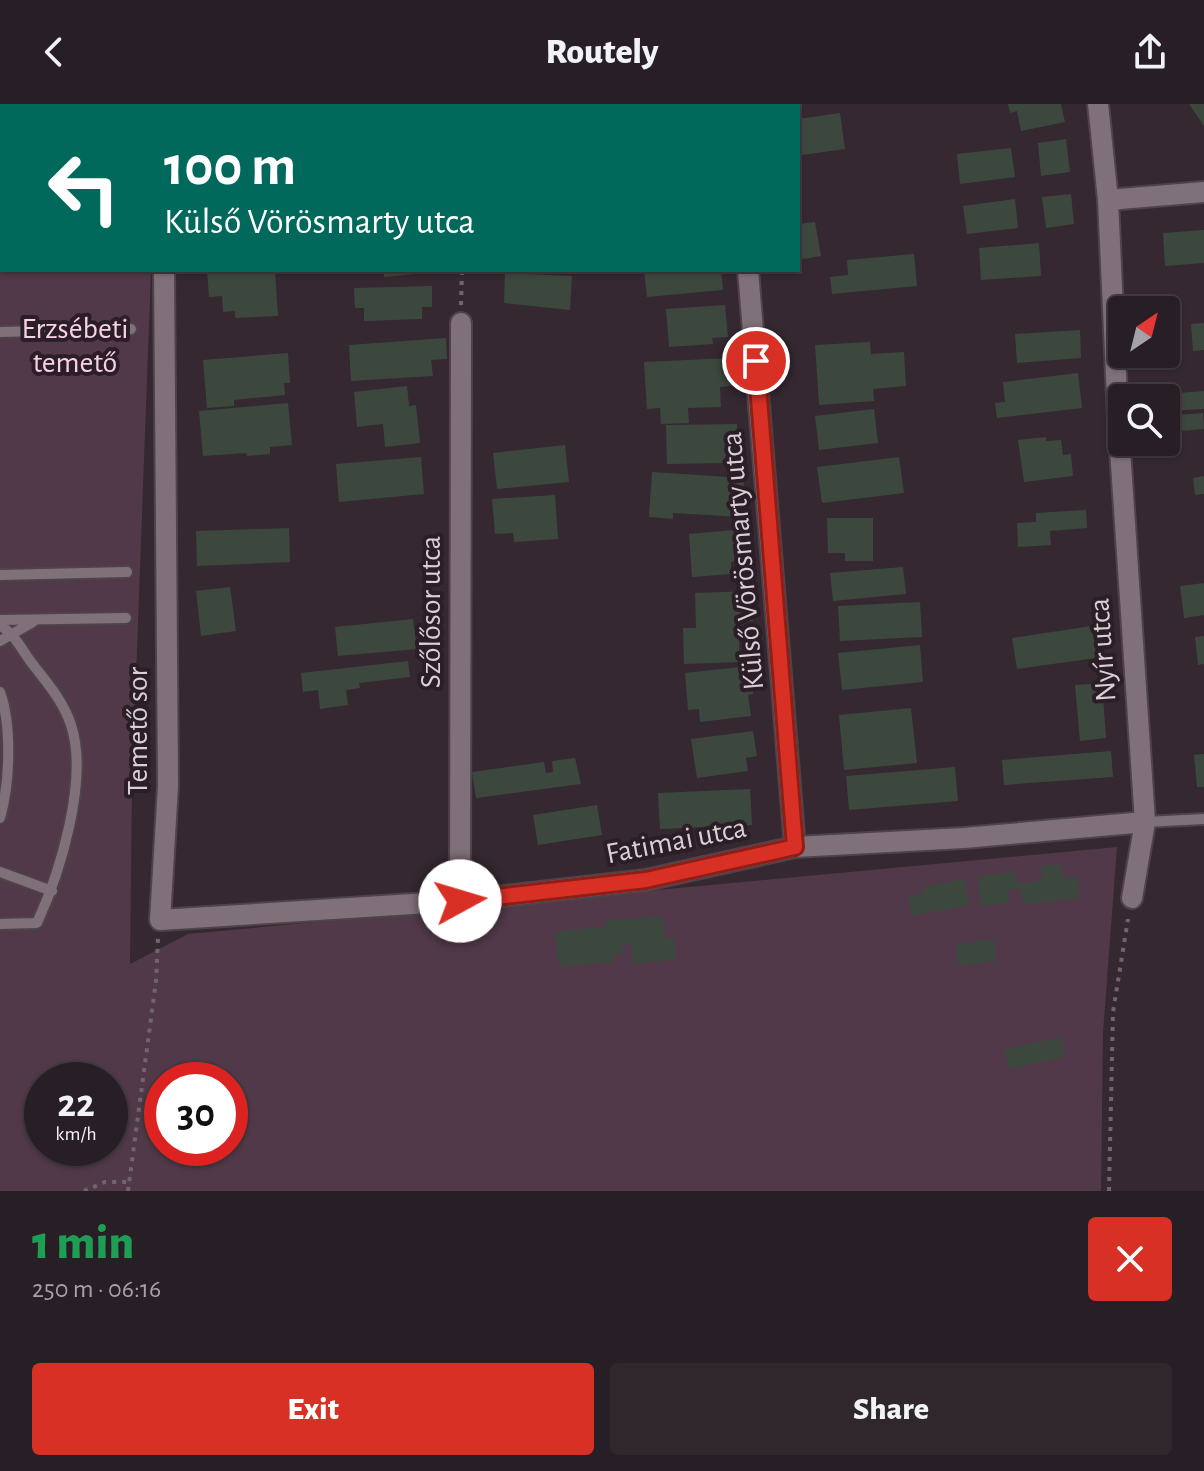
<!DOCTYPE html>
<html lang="en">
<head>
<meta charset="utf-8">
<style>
  :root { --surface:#281e25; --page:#30272d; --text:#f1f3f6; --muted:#a5a2a7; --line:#443c42; --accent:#d93025 }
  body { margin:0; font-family:"Alegreya Sans",sans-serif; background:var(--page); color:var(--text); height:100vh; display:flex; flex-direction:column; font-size:30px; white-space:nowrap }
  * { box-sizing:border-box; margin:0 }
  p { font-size:26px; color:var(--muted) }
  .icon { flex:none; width:44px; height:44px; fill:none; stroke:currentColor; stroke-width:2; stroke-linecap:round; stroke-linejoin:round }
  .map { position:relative; height:1087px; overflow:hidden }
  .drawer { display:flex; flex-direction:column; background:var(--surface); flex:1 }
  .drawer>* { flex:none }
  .hud { position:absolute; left:0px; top:0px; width:800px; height:168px; box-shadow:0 2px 6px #0004,0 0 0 2px var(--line); background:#00695c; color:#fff; overflow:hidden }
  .needle { width:52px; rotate:35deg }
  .fabs { position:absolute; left:1108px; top:192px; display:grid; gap:16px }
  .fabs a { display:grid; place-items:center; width:72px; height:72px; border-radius:8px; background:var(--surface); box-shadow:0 2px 6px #0004,0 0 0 2px var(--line); font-size:40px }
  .speed { position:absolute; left:24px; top:958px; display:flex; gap:16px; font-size:40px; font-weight:700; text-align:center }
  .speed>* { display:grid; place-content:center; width:104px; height:104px; border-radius:50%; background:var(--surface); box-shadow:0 2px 6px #0004,0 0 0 2px var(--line); line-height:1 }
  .speed small { font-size:20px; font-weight:400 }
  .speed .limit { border:12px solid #d22; background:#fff; color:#111 }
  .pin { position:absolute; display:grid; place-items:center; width:68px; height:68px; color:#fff; margin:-34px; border:4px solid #fff; border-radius:50%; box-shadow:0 2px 8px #0007 }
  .me { position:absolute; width:88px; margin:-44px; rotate:84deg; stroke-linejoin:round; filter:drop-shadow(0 0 6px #0008) }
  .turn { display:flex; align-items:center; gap:28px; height:168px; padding:0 32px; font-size:36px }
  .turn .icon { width:104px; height:104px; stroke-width:2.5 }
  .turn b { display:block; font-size:56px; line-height:68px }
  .round { display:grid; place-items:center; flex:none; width:84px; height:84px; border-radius:8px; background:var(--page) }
  .headline { display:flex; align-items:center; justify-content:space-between; height:136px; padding:0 32px }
  h1 { font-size:48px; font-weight:800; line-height:60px; color:#1e9e55 }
  .action { display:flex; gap:16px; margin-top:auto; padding:16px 32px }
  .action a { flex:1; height:92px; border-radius:8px; background:var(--accent); color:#fff; font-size:32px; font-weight:800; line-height:92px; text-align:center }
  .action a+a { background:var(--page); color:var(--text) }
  header { display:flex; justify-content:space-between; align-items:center; height:104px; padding:0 32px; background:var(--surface); font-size:36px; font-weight:800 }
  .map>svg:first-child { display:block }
</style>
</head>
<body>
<header><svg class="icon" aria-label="back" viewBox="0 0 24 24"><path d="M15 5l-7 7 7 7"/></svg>Routely<svg class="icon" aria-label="share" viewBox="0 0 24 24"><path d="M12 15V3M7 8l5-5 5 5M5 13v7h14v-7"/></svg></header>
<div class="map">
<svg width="1204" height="1087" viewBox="0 0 1204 1087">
  <rect width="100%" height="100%" fill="#352831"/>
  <path fill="#513949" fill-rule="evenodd" d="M0,0H158L2,2V166H151L132,681L130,860L188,830L1117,743L1103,929L1101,1087H0ZM42,976H110V1044H42ZM162,976H230V1044H162Z"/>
  <g fill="#3c483e">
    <polygon points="1008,0 1061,0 1065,18 1021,27 1017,7 1010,9"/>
    <polygon points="1189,0 1204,0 1204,22"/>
    <polygon points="840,9 845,45 802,51 798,15"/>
    <polygon points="1066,35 1070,68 1041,72 1038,39"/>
    <polygon points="1011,44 1015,73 960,80 957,50"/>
    <polygon points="1071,90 1074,120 1046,124 1042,93"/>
    <polygon points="1015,95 1018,124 967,130 963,102"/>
    <polygon points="815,118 821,152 798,156 798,120"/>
    <polygon points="1204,126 1204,159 1165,162 1163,129"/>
    <polygon points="1039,139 1041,172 981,176 979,144"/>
    <polygon points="914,150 917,182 832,190 830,173 848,171 847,156"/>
    <polygon points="207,166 275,167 278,212 235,214 235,207 223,208 222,192 209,193"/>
    <polygon points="384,166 415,166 415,170 384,173"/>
    <polygon points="644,166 721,166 723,186 647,193"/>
    <polygon points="505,169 572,172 570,206 504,199"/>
    <polygon points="432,182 432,203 422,203 422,215 364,217 364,204 355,204 354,184"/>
    <polygon points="725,201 728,233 712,234 713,240 669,243 666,205"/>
    <polygon points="1204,219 1204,246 1193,247 1191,220"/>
    <polygon points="1080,226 1081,254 1017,259 1015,230"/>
    <polygon points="446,234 447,255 431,256 433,272 351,277 349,241"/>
    <polygon points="870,238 871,250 904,248 906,282 873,285 874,297 819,301 815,241"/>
    <polygon points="288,249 290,279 284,279 285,291 234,296 234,302 207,304 203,256"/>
    <polygon points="730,254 731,282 720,283 721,303 688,304 689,319 661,320 660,304 647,305 644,258"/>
    <polygon points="1078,269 1082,304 997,314 995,299 1005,298 1003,278"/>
    <polygon points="407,282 409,302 416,301 420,339 385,343 383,320 357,323 354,288"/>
    <polygon points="1204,287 1204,305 1166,307 1166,294 1153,294 1153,291"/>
    <polygon points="288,299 292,341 270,343 270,350 247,352 246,349 203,352 199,307"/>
    <polygon points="874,305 878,339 819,346 815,312"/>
    <polygon points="1203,309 1204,325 1167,328 1166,312"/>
    <polygon points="737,320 737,334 730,334 730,359 667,360 666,321"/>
    <polygon points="1046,333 1046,337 1061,336 1063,351 1071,350 1073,372 1024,378 1018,336"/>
    <polygon points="565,341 569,378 497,385 493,349"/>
    <polygon points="421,353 424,390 339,398 336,360"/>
    <polygon points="899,353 904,389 822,399 817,363"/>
    <polygon points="652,368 744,374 741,413 673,409 673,415 649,413"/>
    <polygon points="1204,372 1204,390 1195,391 1193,374"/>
    <polygon points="555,391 558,435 514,438 513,429 495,430 492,395"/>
    <polygon points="1086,406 1087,424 1050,427 1051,441 1018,443 1017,419 1036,418 1036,409"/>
    <polygon points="827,414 873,414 873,457 845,457 845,449 828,449"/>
    <polygon points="289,424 290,458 197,462 196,427"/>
    <polygon points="745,425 748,456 731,458 731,470 692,473 689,430"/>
    <polygon points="903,463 906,490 833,497 830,469"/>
    <polygon points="1204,479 1204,511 1184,514 1180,482"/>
    <polygon points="230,483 236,527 201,532 196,487"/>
    <polygon points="752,487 753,517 738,518 740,558 684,560 683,524 696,524 695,489"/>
    <polygon points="920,498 922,533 840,537 838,502"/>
    <polygon points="413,515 417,545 338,552 335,523"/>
    <polygon points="1098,521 1103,553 1017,565 1012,534"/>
    <polygon points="1204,532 1204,560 1198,561 1195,533"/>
    <polygon points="920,541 923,578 842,586 838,549"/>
    <polygon points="408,557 410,573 359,579 360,584 346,586 348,601 320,605 318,586 303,588 301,569"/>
    <polygon points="750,562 753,590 748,591 751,612 700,618 699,605 688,606 685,569"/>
    <polygon points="1102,579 1106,634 1080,637 1075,581"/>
    <polygon points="911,604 917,659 844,666 839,611"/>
    <polygon points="753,627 757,652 746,654 748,667 697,674 691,635"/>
    <polygon points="1111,647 1113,673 1004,681 1002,656"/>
    <polygon points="1204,650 1204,683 1197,683 1194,651"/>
    <polygon points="575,654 581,680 476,694 472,668 544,658 546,669 553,668 552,657"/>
    <polygon points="955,663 958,697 849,706 846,672"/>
    <polygon points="750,685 752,721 660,725 658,689"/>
    <polygon points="597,701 602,731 538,741 533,711"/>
    <polygon points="1061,760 1063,774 1077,773 1080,794 1022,800 1021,784 1008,786 1009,799 981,802 978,772 1015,768 1017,779 1042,777 1041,762"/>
    <polygon points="964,775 969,801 912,812 908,792 924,789 923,783"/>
    <polygon points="663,812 665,835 674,834 676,856 633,859 631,840 622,841 623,850 613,851 613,858 559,863 555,827 605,823 605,817"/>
    <polygon points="994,835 996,857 958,862 956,840"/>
    <polygon points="1061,933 1065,953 1009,965 1004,945"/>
  </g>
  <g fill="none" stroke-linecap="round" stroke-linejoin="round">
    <defs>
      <g id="service">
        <polyline points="2,2 3,0"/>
        <polyline points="0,112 2,18"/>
        <polyline points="0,228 131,225"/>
        <polyline points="0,471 127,468"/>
        <polyline points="0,516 126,514"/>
        <path d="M0,521C15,531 21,544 31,558C46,578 63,596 71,621C89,675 60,769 37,819L0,820"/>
        <polyline points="0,537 33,518"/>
        <path d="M0,588C12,622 10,679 0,714"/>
        <polyline points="1145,718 1204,715"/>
        <polyline points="0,768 52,787"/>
      </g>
      <g id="minor">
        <polyline points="735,0 735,2"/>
        <polyline points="1098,0 1108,96 1118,315 1145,718 1132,794"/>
        <polyline points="164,2 164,0"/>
        <polyline points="1108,96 1204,88"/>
        <polyline points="164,166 168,682 160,816 460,797 646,776 795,743 964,734 1145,718"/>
        <polyline points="748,166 795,743"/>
        <polyline points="460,797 461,219"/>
      </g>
    </defs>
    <use href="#service" stroke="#4d4349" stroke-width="14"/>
    <use href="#minor" stroke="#4d4349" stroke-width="24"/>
    <g stroke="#71656d" stroke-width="4" stroke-dasharray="4 6" stroke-linecap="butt">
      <polyline points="461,201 462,166"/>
      <polyline points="84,1087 105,1078 129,1078"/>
      <polyline points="128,1087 156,877 158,834"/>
      <polyline points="1109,1087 1113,908 1128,815"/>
    </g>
    <use href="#service" stroke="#80707a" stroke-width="10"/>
    <use href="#minor" stroke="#80707a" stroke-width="20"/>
  </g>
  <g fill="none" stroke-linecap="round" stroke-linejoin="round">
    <defs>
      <polyline id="route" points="460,797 646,776 795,743 756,257"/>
    </defs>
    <use href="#route" stroke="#8d1f18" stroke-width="20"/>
    <use href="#route" stroke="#d93025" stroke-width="14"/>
  </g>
  <g text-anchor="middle" stroke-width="8" stroke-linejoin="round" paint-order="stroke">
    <g font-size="30" fill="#f7d0e9" stroke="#2b1e27">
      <text x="75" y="234">Erzsébeti<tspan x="75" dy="34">temető</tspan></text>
    </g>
    <g font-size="30" fill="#d9d0d5" stroke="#2b1e27">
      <text transform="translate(742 457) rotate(-95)" y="10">Külső Vörösmarty utca</text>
      <text transform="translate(430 508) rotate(-90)" y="10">Szőlősor utca</text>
      <text transform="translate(1102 546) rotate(-94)" y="10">Nyír utca</text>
      <text transform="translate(137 627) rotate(-90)" y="10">Temető sor</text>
      <text transform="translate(676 736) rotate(-11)" y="10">Fatimai utca</text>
    </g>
  </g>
</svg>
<div class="fabs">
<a><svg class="needle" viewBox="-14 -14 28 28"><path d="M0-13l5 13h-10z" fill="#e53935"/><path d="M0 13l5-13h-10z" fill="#a5a2a7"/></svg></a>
<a><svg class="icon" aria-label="search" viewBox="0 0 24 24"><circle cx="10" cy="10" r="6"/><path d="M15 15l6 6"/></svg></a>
</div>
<div class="speed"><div>22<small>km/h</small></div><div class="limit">30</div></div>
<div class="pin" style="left:756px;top:257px;background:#d93025"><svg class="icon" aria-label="arrive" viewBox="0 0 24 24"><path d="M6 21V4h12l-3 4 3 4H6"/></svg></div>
<svg class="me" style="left:460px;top:797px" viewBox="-20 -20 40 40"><circle r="19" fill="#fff"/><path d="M0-13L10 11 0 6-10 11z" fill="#d93025"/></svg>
<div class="hud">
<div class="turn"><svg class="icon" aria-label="left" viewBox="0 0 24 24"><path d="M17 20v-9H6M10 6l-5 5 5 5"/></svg><div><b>100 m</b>Külső Vörösmarty utca</div></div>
</div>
</div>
<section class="drawer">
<div class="headline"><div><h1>1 min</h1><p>250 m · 06:16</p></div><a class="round" style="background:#d93025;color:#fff"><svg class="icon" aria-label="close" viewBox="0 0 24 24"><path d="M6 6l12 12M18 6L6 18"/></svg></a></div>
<div class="action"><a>Exit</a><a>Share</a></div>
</section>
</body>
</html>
